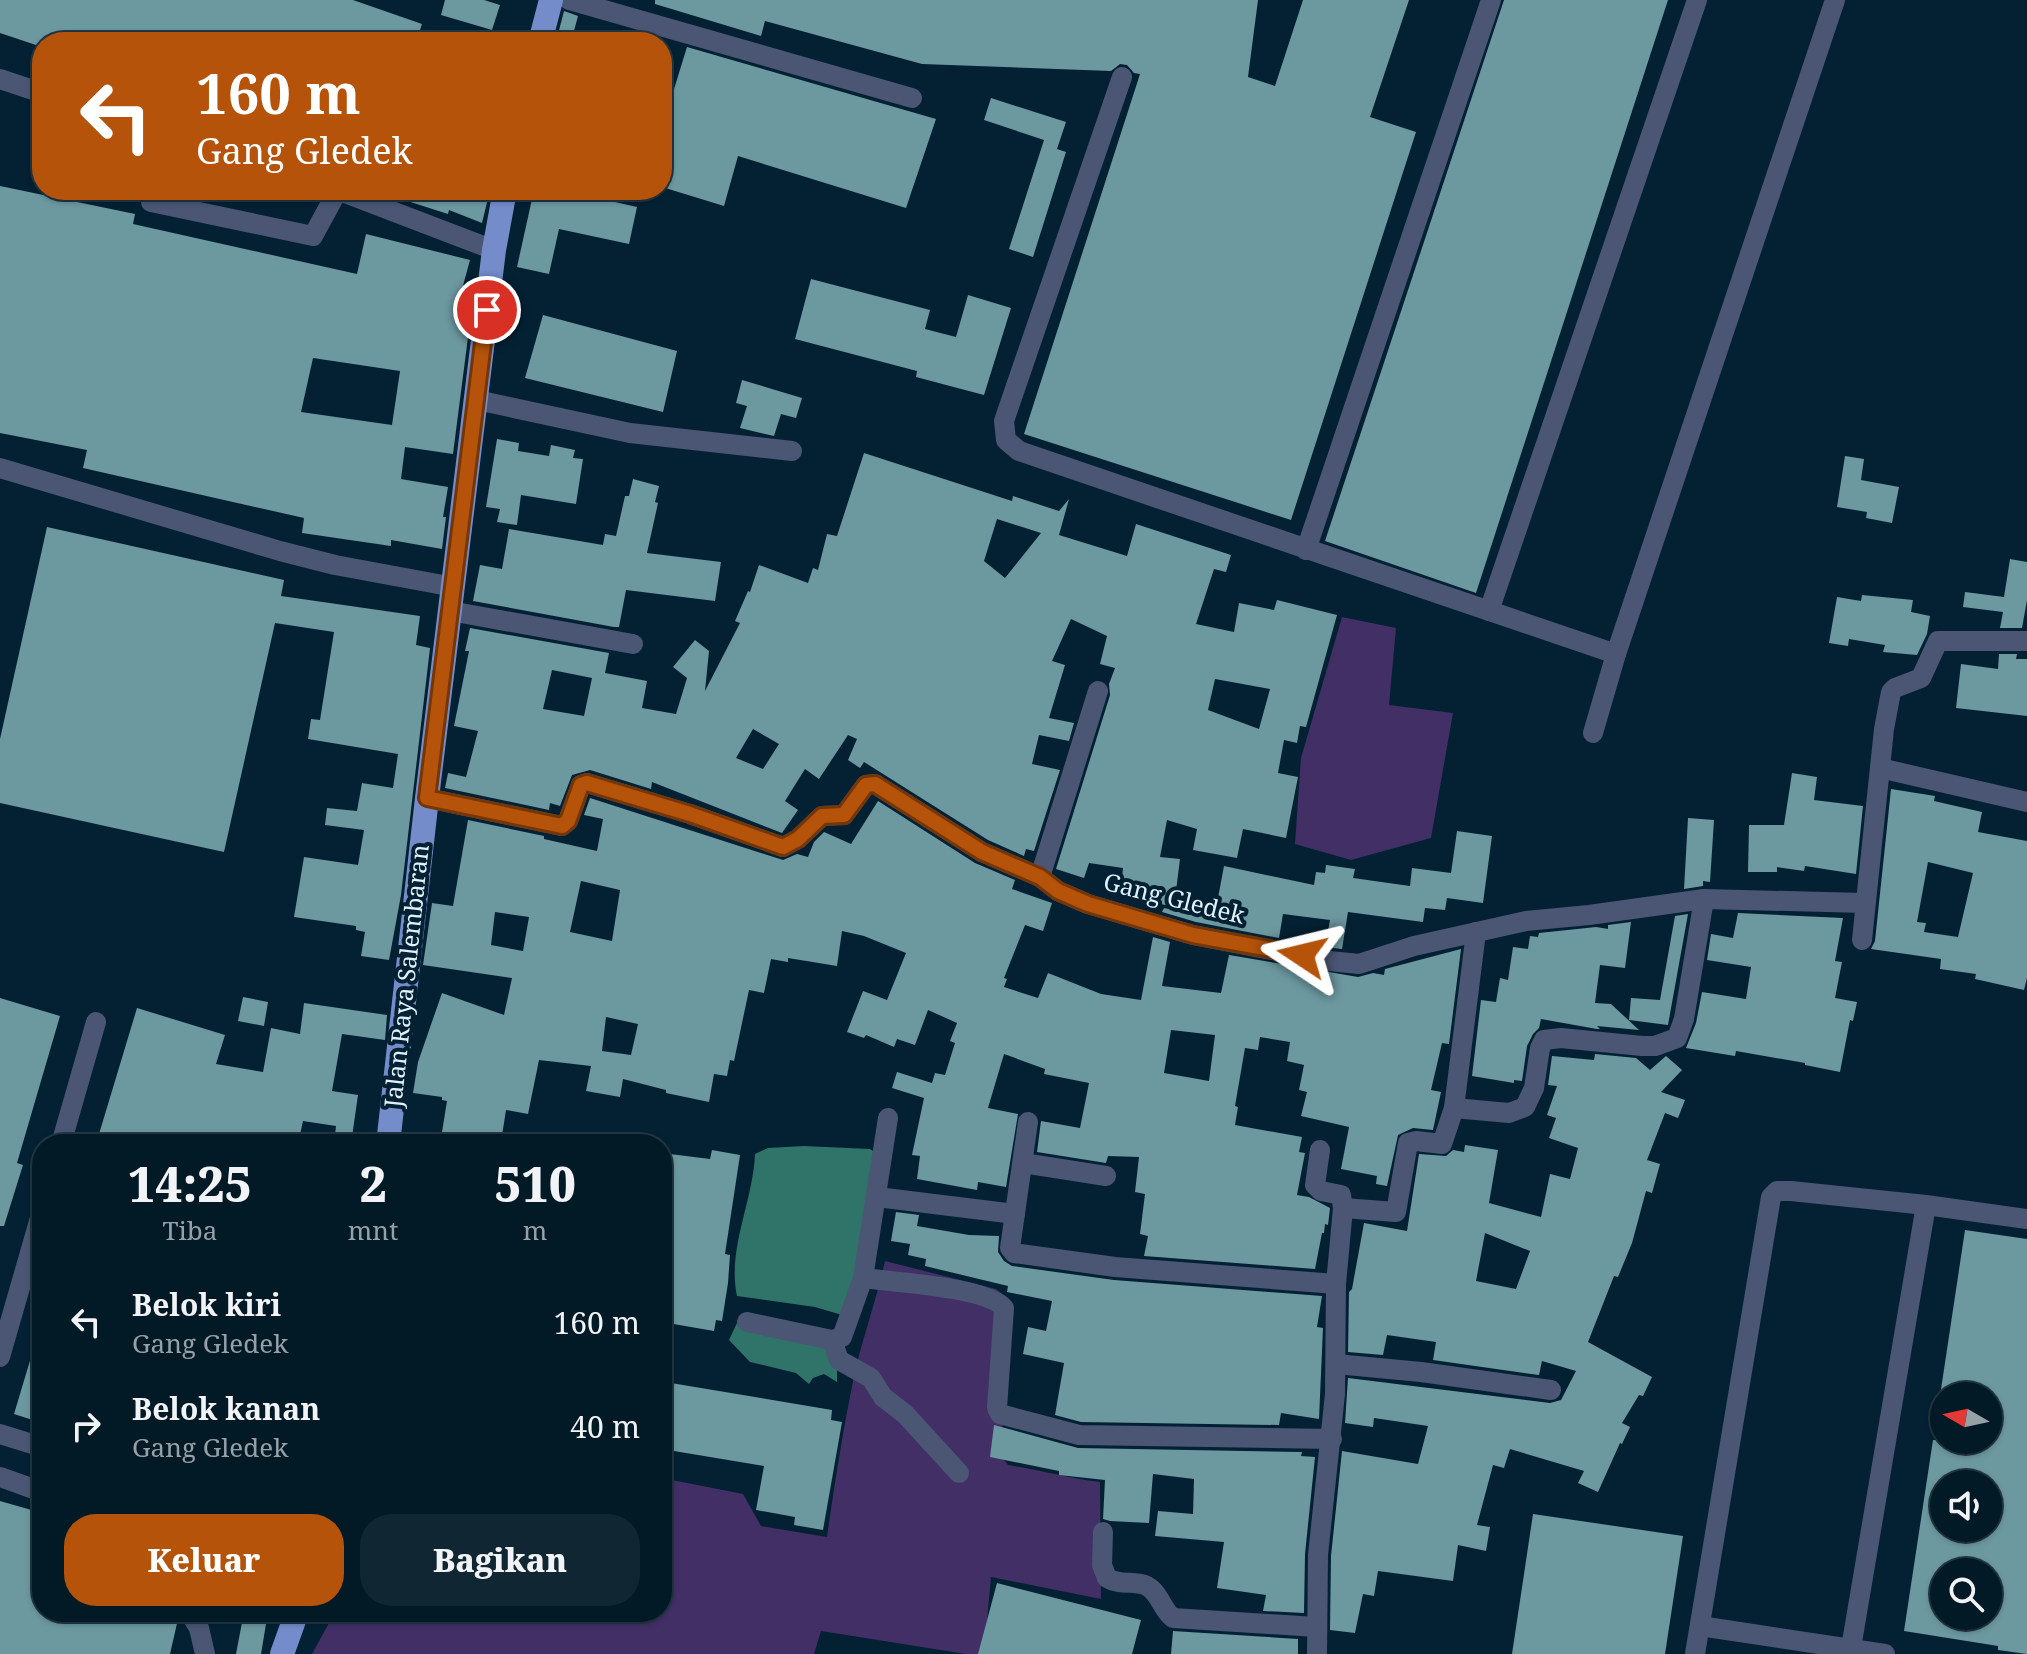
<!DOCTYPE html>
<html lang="id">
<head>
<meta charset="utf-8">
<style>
  :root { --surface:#021926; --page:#102632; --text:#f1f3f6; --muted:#96a0a7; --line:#233843; --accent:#b45309 }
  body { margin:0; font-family:"Noto Serif",serif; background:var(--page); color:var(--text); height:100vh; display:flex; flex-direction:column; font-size:30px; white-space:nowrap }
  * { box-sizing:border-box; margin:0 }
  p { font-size:26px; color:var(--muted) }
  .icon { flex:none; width:44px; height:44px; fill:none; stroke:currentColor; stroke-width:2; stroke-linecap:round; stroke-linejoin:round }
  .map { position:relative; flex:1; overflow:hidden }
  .drawer { position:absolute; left:32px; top:1134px; width:640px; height:488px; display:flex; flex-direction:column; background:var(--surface); border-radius:32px; box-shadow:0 2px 6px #0004,0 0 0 2px var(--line) }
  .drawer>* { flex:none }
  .banner { position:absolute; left:32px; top:32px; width:640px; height:168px; border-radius:32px; box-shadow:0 2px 6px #0004,0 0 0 2px var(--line); background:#b45309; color:#fff; overflow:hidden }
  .needle { width:52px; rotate:279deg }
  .buttons { position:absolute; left:1930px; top:1382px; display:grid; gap:16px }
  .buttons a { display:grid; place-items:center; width:72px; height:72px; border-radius:50%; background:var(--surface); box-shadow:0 2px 6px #0004,0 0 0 2px var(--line); font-size:40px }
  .pin { position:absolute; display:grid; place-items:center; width:68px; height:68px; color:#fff; margin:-34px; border:4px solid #fff; border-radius:50%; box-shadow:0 2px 8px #0007 }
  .me { position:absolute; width:88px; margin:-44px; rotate:280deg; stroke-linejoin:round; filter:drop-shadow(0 0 6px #0008) }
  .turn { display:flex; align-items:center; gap:28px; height:168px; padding:0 32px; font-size:36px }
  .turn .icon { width:104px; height:104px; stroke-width:2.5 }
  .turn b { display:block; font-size:56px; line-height:68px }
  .eta { display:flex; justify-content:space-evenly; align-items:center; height:136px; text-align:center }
  .eta b { font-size:48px; font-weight:800; line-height:56px }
  .cta { display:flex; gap:16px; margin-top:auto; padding:16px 32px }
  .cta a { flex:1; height:92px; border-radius:32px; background:var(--accent); color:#fff; font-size:32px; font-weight:800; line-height:92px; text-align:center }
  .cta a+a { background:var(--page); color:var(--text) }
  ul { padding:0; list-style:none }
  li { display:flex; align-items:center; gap:24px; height:104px; padding:0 32px }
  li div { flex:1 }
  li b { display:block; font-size:30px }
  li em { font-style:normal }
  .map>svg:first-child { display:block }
</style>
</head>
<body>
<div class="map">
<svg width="2027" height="1654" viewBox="0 0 2027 1654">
  <rect width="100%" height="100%" fill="#032133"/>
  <g fill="#412f66">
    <polygon points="1342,617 1396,628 1389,705 1453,713 1431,838 1351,860 1295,844 1301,758"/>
    <path d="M885,1261L996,1289L1009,1299L1001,1456L1008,1465C1040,1470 1067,1478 1100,1482L1101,1599L991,1577L984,1654H966L821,1631L814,1654H312L335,1612H662V1478L743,1494L761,1526L827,1537C835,1481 844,1423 856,1367C865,1331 877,1297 885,1261Z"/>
  </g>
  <g fill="#307369">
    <path d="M804,1146L870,1149L880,1156L866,1246L842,1315L815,1307L737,1296C727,1249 753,1202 755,1154L768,1148Z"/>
    <polygon points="737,1323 824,1340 837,1362 837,1382 824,1374 813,1378 809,1384 796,1373 750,1362 729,1340"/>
  </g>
  <g fill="#6c98a0" fill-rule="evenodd">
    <polygon points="0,0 353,0 422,24 416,42 42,42 42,47 0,33"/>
    <polygon points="445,0 484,0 500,5 492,30 441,15"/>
    <polygon points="655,0 1258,0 1248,77 1275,86 1303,0 1409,0 1370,117 1416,132 1291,520 1024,434 1140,74 1134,73 1127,65 1120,64 1111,71 922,64 765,21 761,36 655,4"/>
    <polygon points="1504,0 1668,0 1476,593 1325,541"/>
    <polygon points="564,11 578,16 571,42 556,42"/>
    <polygon points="687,47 936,119 906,208 738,156 724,206 662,187 662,128"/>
    <polygon points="991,98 1066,122 1057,149 1066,152 1033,257 1009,249 1044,140 984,120"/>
    <path d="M0,186L135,214L133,224L357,274L366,234L470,260L458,304L472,306L453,454L405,447L401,479L448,487L443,517H446L442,549L391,540V546L302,533L304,518L83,468L87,450L0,433ZM313,358L400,371L392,425L301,412Z"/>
    <polygon points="373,190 490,190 482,223 449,210 448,214"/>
    <polygon points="534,190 594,191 593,197 637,207 629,244 559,229 549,274 517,267"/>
    <polygon points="811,279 930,310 925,329 956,337 968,295 1011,308 984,395 916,377 917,371 795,339"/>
    <polygon points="543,315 677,351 663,412 525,378"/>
    <polygon points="742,380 802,398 796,418 781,414 774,436 740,428 747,406 736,403"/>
    <polygon points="497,439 519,443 518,451 549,456 551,445 575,450 573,458 583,459 576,504 521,495 517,525 497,522 500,509 486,507"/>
    <path d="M864,453L1012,501L1013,496L1059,511L1069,499L1059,535L1127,556L1136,524L1231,555L1226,572L1214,569L1196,624L1234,632L1239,603L1274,610L1277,600L1337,615L1306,727L1300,726L1297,743L1284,740L1278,773L1298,777L1286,838L1243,829L1237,858L1193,850L1197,829L1167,820L1160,857L1180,859L1174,907L1148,901L1150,889L1121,886L1123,868L1089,863L1084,878L1056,869L1110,695L1109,684L1115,668L1100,664L1107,636L1071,619L1052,661L1065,665L1049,718L1074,723L1069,741L1039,735L1032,764L1060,770L1034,851L1026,849L1024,856L988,840L864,762L860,768L848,760L857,739L848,735L819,779L805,769L785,801L798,810L782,833L652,782L651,789L590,770L572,775L560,806L550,803L549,810L445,788L448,773L466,777L478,731L454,726L469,651H465L470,628L609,653L605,673L647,681L642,708L676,714L687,678L673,667L695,640L709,651L705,691L740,623L735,621L748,591L750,592L759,565L808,583L813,568L818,570L827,534L837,536ZM997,519L1041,533L1005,578L984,561ZM552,670L592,678L584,716L543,709ZM1215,679L1270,689L1259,729L1208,710ZM753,729L779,744L763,769L736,758Z"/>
    <polygon points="1845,456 1864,459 1861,480 1899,487 1892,523 1866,518 1867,512 1837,507"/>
    <polygon points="633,479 659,486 655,502 658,503 647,553 721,562 715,601 626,590 619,627 614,627 473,601 480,565 502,569 509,529 603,545 605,534 616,536 625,496 629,496"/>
    <polygon points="47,527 284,580 281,596 420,616 416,645 430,648 401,895 389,960 361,956 365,932 356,930 356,926 294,917 304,857 358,865 364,830 325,825 327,808 357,811 362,783 393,788 398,754 308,739 311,719 320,720 334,632 275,623 224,852 0,803 0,739"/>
    <polygon points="2010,559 2027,562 2027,600 2022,628 2000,628 2003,612 1963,607 1965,592 2004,597"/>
    <polygon points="1862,595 1913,600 1911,612 1930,616 1927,634 1917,655 1883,652 1885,645 1849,639 1848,646 1829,643 1837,597 1861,601"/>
    <polygon points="1999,654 2017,654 2016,659 2027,659 2027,716 1956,708 1961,664 1998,669"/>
    <polygon points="1792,773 1817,777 1814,800 1863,806 1856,874 1805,866 1804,871 1777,867 1777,872 1748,872 1749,825 1784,825"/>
    <path d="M1891,789L1935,796L1934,801L1982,812L1978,832L2027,841V978L2024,990L1975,979L1976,974L1940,969L1941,959L1871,949L1875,941ZM1928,862L1973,873L1958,937L1924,932L1926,923L1917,922Z"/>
    <path d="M590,798L783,860L797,854L808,857L814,842L824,832L851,844L878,801L975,863L1015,880L1012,889L1052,903L1043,931L1025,925L1004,978L1007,979L1004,987L1038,998L1048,973L1101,994L1141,1000L1153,937L1170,942L1162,986L1221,993L1229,955L1358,977L1373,973L1384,975L1385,969L1461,949L1449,1044L1442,1043L1431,1090L1441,1092L1433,1130L1413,1128L1398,1135L1387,1186L1376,1184L1377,1176L1341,1169L1349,1127L1301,1116L1307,1092L1299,1090L1304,1065L1287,1061L1290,1042L1260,1037L1258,1050L1245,1048L1235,1106L1238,1107L1235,1125L1302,1137L1299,1152L1305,1153L1297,1195L1309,1197L1330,1208L1328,1225L1325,1224L1324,1233H1322L1315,1269L1144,1256L1148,1236L1140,1234L1145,1194L1135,1192L1139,1157L1108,1156L1106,1163L1037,1152L1041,1121L1080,1128L1089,1083L1044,1074L1045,1069L1004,1054L988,1108L1018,1114L1006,1187L978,1182L977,1190L917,1179L920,1156L912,1155L924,1098L892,1088L897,1072L932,1083L935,1073L945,1075L955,1043L950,1041L957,1023L928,1010L915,1045L897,1039L894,1047L866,1035L864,1038L847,1032L863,991L887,1000L906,953L864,936L842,931L837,966L788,958V962L771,959L764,993L749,990L734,1061L730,1060L727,1076L714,1074L709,1102L666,1093V1090L623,1079L620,1097L586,1091L591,1066L539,1060L528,1114L506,1110L501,1142L442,1132L447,1101L442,1100V1097L413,1093L418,1062L442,993L504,1015L512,978L423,965L432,903L453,906L468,820L544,836V839L597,851L603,819L584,815ZM581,881L620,890L612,941L570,932ZM495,912L529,917L523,951L491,945ZM606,1017L638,1024L631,1055L602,1051ZM1171,1030L1215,1035L1209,1081L1164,1073Z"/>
    <polygon points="1688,818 1714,820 1710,882 1703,881 1703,886 1684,889"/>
    <polygon points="1457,831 1492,836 1483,903 1447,898 1445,910 1425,908 1423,922 1348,912 1342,949 1325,947 1330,920 1283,914 1279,938 1196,922 1162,912 1164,908 1214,919 1224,866 1314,885 1316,872 1325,873 1326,865 1355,869 1353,878 1410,886 1412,868 1451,873"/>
    <polygon points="1738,913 1843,918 1835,961 1842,962 1835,998 1857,1002 1853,1021 1850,1020 1840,1072 1805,1065 1805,1063 1736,1051 1735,1056 1686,1048 1696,1023 1702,992 1746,999 1751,967 1707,960 1711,934 1733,938"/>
    <polygon points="1688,914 1668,1025 1629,1020 1631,998 1660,1000 1675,916"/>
    <polygon points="1631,922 1625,968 1600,965 1595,1003 1611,1004 1639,1030 1597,1026 1600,1029 1597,1029 1541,1019 1539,1028 1533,1034 1527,1046 1522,1081 1514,1080 1514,1083 1472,1076 1481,1000 1496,1002 1500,978 1508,980 1513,947 1528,949 1530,936 1538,937 1539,933 1596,927 1608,929 1608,925"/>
    <polygon points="243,997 268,1002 264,1026 238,1021"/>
    <polygon points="0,998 60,1016 17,1163 23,1165 4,1226 0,1226"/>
    <polygon points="304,1003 387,1015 385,1040 342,1034 332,1091 358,1095 351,1144 334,1144 336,1126 303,1121 298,1144 96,1144 137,1008 225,1035 216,1064 263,1072 271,1028 300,1034"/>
    <path d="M1595,1054L1636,1058L1650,1070L1666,1056L1682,1070L1661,1092L1685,1100L1678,1118L1665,1113L1647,1160L1660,1164L1652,1193L1646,1191L1632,1243L1618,1277L1614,1276L1588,1342L1652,1377L1643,1396L1639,1395L1622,1423L1630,1427L1622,1444L1620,1443L1598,1492L1578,1483L1584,1471L1510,1449L1504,1468L1493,1465L1477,1525L1490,1527L1486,1551L1458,1545L1453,1581L1378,1571L1374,1596L1363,1594L1355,1633L1330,1630L1331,1556L1342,1451L1418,1464L1428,1426L1374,1418L1373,1427L1345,1423L1348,1378L1550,1403L1561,1400L1576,1371L1542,1361L1539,1375L1433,1360L1436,1342L1387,1335L1383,1355L1348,1352L1349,1292L1352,1289L1364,1223L1407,1231L1419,1154L1446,1156L1453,1150L1464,1152L1465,1145L1498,1150L1489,1203L1541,1217L1550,1174L1570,1179L1578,1148L1549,1138L1556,1118L1547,1115L1557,1086L1548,1085L1552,1056L1594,1060ZM1485,1233L1530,1251L1516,1289L1476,1281Z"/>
    <polygon points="712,1150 740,1155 725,1254 730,1255 728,1283 722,1321 716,1320 714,1331 662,1322 662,1153 710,1159"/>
    <polygon points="896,1212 919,1215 917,1226 969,1235 999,1236 998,1252 1004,1261 1012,1266 1114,1280 1322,1296 1317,1327 1323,1328 1319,1419 1281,1413 1279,1425 1081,1422 1055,1415 1064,1363 1023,1354 1028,1327 1046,1331 1052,1301 1007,1292 1008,1286 925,1266 926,1259 908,1255 910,1244 891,1241"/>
    <path d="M1965,1230L2027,1239V1654L1998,1650V1646L1904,1631L1933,1440H1988V1396H1940ZM1944,1484H1988V1528H1944ZM1944,1572H1988V1616H1944Z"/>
    <polygon points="38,1334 42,1335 42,1423 14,1414"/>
    <polygon points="665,1382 832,1410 831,1420 842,1422 823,1530 794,1525 795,1517 756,1510 764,1466 662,1449 662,1397"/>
    <polygon points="994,1425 1078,1448 1302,1452 1301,1456 1315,1457 1305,1554 1304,1613 1263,1611 1266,1595 1217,1588 1224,1542 1155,1536 1158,1511 1193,1514 1194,1479 1153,1474 1149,1523 1110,1521 1103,1519 1105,1480 1059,1475 1059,1471 990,1457"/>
    <polygon points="0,1501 42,1513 42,1612 152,1612 178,1619 170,1654 0,1654"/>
    <polygon points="1533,1514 1683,1536 1665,1654 1512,1654"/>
    <polygon points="997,1583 1141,1620 1132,1654 978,1654"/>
    <polygon points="244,1612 268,1612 261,1654 236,1654"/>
    <polygon points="1173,1631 1298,1639 1298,1654 1171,1654"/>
  </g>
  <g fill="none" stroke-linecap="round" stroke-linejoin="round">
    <g stroke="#4a5674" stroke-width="20">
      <polyline points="569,0 912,98"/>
      <polyline points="1122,77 1004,421 1006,440 1019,451 1616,654"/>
      <polyline points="0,79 42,93"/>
      <polyline points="337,190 494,250"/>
      <polyline points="151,202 313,236 338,190"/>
      <polyline points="477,400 630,433 792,451"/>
      <polyline points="0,468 280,551 335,565 454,587"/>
      <polyline points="1306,550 1491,0"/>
      <polyline points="450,611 633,644"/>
      <polyline points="1489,611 1697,0"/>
      <polyline points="1593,733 1616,654 1835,0"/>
      <polyline points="1880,768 2027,802"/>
      <polyline points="427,798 562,826 568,821 581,785 587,783 690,814 783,847 798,839 822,816 844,815 866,785 875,784 982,852 1040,877 1058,891 1088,904 1193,935 1330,961 1359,964 1414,946 1526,921 1589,915 1704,899 1865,903"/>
      <polyline points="1040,877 1098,691"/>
      <polyline points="1862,940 1884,729 1891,692 1895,688 1921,678 1938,641 2027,641"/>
      <polyline points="1454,1108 1476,932"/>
      <polyline points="1028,1122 1010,1248 1014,1253 1115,1267 1336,1284 1343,1208 1396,1212 1408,1143 1416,1141 1442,1144 1454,1108 1509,1113 1525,1107 1534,1088 1540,1048 1544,1040 1561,1038 1642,1046 1655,1046 1677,1038 1684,1019 1704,899"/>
      <polyline points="61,1144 96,1022"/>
      <polyline points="1320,1150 1315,1185 1321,1191 1341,1195 1343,1208"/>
      <polyline points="1023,1163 1106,1176"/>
      <polyline points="877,1197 1015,1214"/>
      <path d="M863,1278C893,1282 987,1287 1004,1308L997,1408L1000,1414L1079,1435L1332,1439"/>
      <polyline points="747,1322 832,1340 842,1337 863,1278 888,1118"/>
      <polyline points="832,1340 839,1360 871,1378 883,1397 905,1414 959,1473"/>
      <polyline points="0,1357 42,1211"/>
      <polyline points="1336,1364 1421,1372 1551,1390"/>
      <polyline points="0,1434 42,1447"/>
      <polyline points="0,1477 42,1492"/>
      <path d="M1103,1532L1102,1565L1107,1578C1120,1586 1135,1580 1147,1586C1160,1593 1162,1610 1173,1618L1316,1627"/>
      <polyline points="189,1612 199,1628 205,1654"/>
      <polyline points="1700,1626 1885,1654"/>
      <polyline points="1317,1654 1318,1555 1335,1394 1336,1284"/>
      <polyline points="1695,1654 1771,1197 1777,1191 1791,1191 1926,1205 2027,1219"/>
      <polyline points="1850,1654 1926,1205"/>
    </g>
    <g stroke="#758ccb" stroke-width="24">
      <polyline points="540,42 551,0"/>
      <polyline points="388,1144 427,798 494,250 505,190"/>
      <polyline points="282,1654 297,1612"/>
    </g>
  </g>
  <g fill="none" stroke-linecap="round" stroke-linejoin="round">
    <defs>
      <polyline id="route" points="487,310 427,798 562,826 568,821 581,785 587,783 690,814 783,847 798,839 822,816 844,815 866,785 875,784 982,852 1040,877 1058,891 1088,904 1193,935 1302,955"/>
    </defs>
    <use href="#route" stroke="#753606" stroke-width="20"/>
    <use href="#route" stroke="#b45309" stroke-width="14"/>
  </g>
  <g text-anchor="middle" stroke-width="8" stroke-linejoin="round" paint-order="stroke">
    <g font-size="24" fill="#e0f1fd" stroke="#032133">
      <text transform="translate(1174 899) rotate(14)" y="8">Gang Gledek</text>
      <text transform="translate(407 976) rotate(-84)" y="8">Jalan Raya Salembaran</text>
    </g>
  </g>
</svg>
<div class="buttons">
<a><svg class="needle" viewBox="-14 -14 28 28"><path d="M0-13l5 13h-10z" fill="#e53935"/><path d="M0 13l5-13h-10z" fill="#96a0a7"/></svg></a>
<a><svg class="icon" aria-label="sound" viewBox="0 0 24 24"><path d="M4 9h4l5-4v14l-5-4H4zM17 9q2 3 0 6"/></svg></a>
<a><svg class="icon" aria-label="search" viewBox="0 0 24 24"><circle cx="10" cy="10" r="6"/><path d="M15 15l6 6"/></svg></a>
</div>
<div class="pin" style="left:487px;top:310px;background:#d93025"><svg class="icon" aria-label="arrive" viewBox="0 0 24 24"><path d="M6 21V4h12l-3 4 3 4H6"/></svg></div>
<svg class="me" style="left:1302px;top:955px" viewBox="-20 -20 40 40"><path d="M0-17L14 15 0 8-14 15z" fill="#b45309" stroke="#fff" stroke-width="4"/></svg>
<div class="banner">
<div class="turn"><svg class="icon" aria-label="left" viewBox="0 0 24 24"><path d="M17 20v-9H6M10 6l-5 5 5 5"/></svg><div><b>160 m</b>Gang Gledek</div></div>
</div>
<section class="drawer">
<div class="eta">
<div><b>14:25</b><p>Tiba</p></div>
<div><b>2</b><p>mnt</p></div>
<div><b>510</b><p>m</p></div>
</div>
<ul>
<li><svg class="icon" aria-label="left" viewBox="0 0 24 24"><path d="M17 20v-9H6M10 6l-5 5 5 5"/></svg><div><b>Belok kiri</b><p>Gang Gledek</p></div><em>160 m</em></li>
<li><svg class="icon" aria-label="right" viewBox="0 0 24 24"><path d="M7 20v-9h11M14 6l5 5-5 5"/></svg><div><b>Belok kanan</b><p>Gang Gledek</p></div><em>40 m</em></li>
</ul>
<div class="cta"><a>Keluar</a><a>Bagikan</a></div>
</section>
</div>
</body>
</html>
